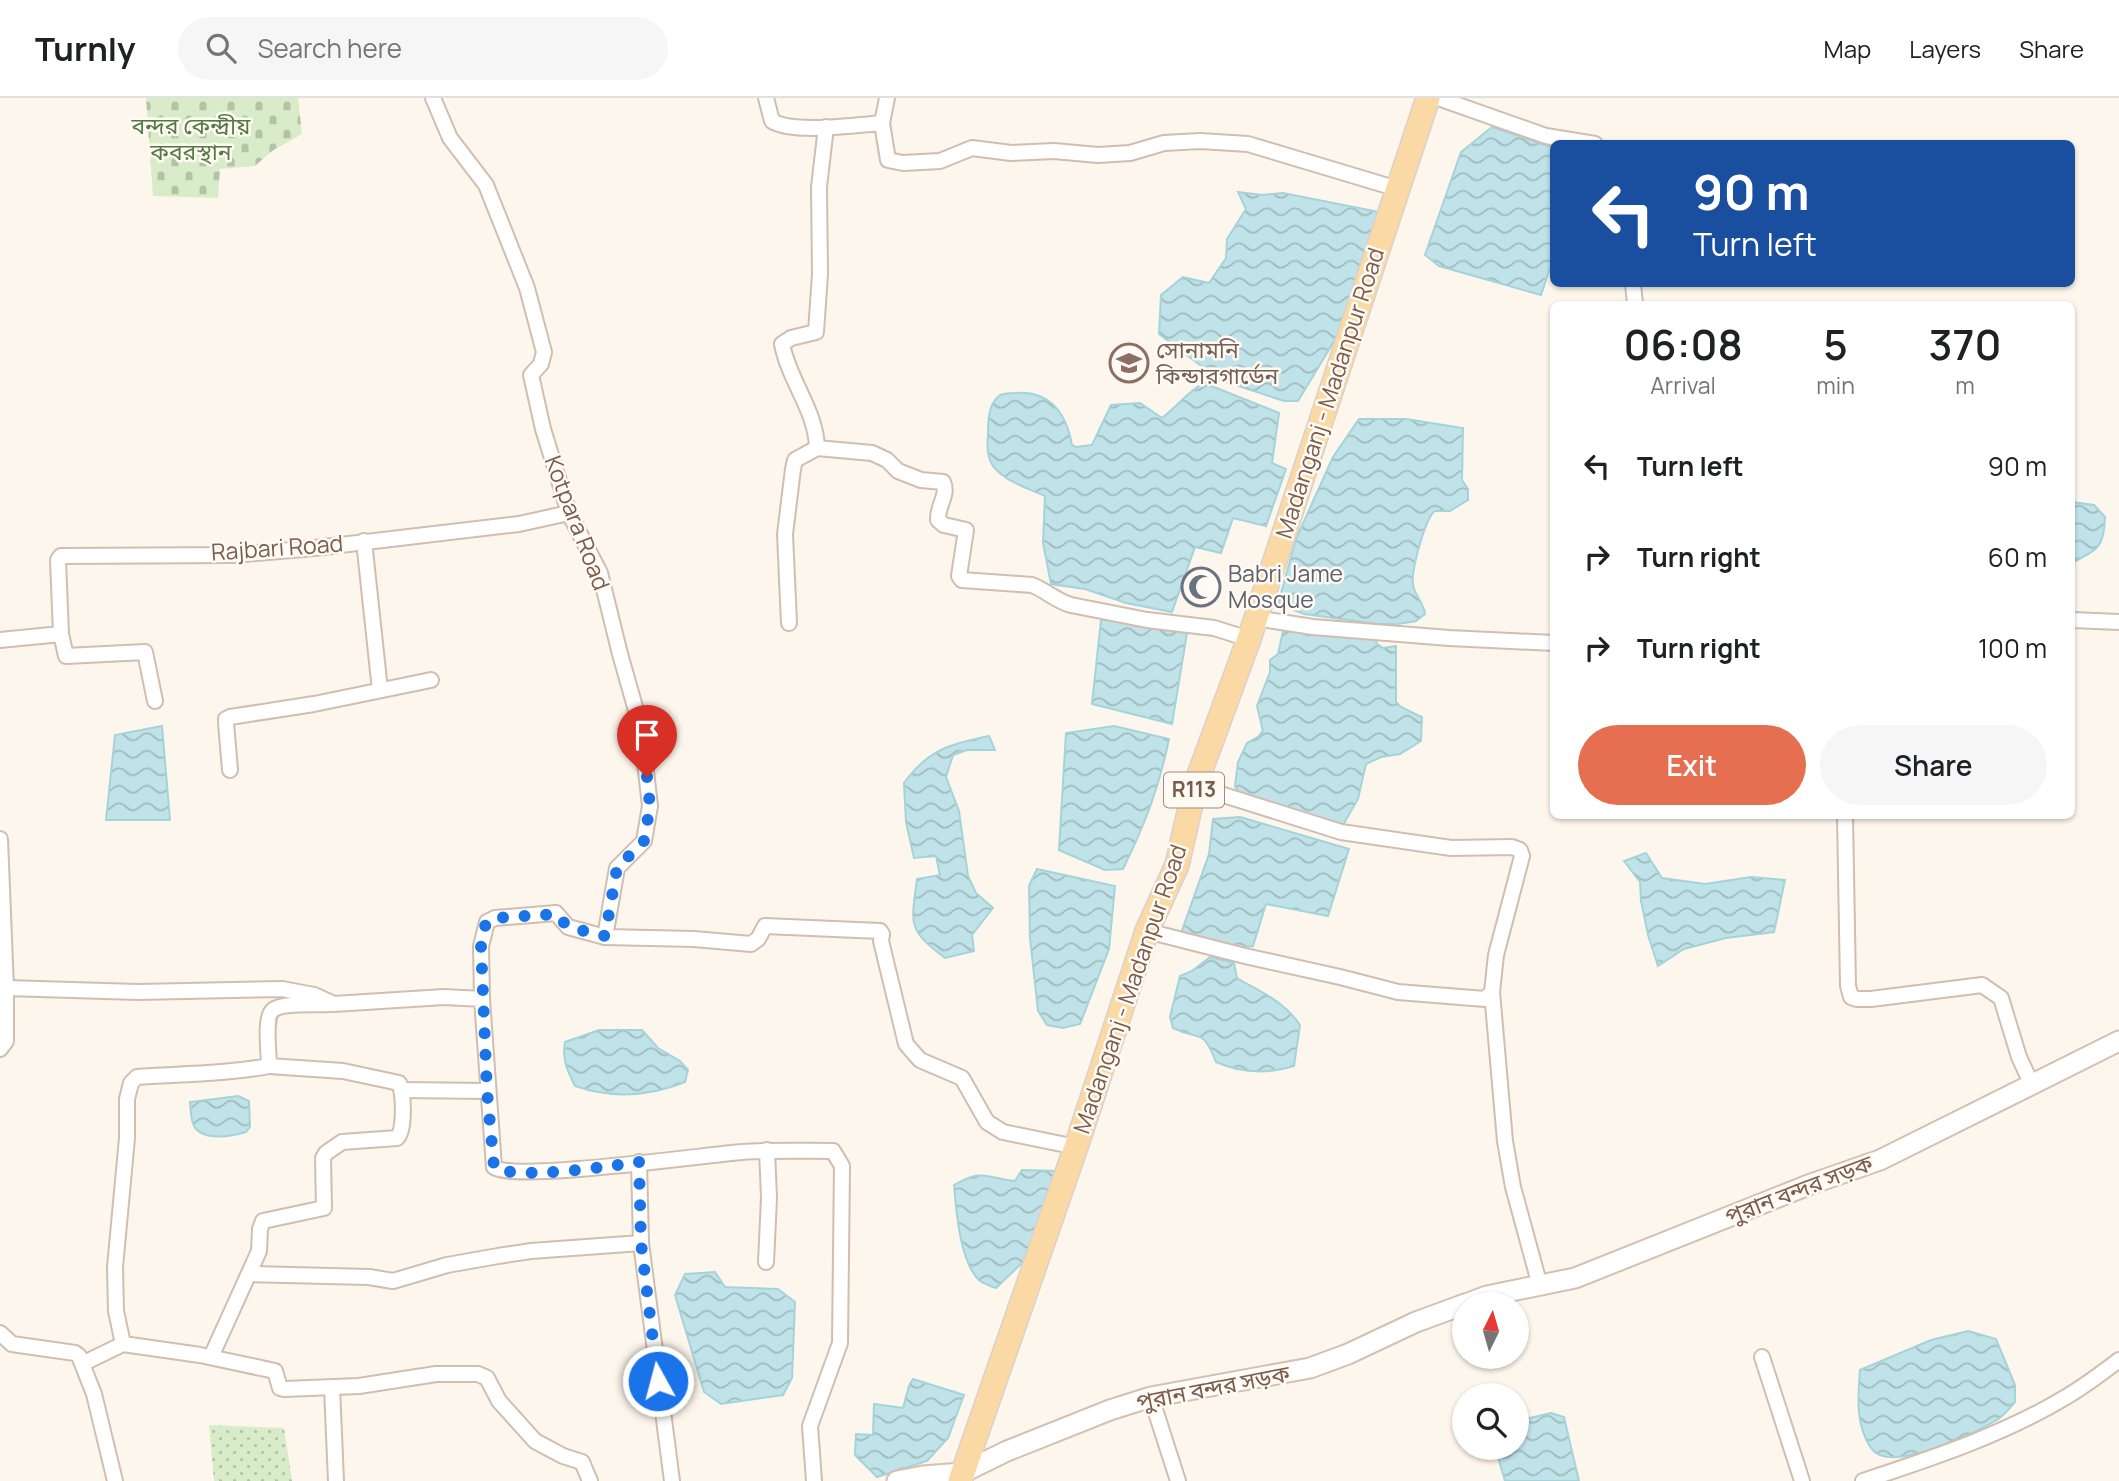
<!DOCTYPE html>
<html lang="en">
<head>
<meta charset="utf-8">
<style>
  :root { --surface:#fff; --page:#f6f6f6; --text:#202124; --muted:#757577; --line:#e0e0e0; --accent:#e76f51 }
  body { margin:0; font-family:Manrope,"Noto Sans Bengali",sans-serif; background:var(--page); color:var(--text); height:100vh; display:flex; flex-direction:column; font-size:26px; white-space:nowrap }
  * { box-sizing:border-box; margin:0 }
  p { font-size:23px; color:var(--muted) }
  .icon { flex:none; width:38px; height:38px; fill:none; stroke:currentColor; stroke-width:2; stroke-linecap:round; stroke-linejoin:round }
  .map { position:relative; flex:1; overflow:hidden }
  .drawer { position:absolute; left:1550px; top:203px; width:525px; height:518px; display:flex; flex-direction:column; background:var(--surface); border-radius:10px; box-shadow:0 2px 5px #0004 }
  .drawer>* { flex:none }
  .top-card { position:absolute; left:1550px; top:42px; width:525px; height:147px; border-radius:10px; box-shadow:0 2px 5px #0004; background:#1a4fa0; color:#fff; overflow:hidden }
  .needle { width:46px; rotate:5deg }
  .fabs { position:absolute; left:1452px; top:1194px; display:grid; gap:14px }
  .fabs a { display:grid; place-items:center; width:77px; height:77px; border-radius:50%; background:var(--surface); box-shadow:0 2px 5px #0004; font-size:35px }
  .pin { position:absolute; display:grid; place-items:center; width:60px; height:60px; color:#fff; margin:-72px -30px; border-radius:50% 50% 50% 0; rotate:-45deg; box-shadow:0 0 7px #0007 }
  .pin .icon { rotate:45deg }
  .me { position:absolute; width:77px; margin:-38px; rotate:353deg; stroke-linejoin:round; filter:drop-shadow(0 0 5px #0008) }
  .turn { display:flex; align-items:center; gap:24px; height:147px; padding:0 28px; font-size:32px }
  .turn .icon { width:91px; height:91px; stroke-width:2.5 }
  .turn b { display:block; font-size:49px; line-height:60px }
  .eta { display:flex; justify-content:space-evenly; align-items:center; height:119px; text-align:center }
  .eta b { font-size:42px; font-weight:600; line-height:49px }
  .button { display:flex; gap:14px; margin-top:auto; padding:14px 28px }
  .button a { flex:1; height:80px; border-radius:42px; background:var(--accent); color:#fff; font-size:28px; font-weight:600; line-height:80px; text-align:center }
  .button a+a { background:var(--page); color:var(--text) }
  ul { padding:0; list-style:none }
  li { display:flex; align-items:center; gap:21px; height:91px; padding:0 28px }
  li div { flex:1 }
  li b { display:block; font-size:26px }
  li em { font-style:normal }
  header { display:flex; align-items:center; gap:42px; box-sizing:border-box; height:98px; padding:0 35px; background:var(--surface); border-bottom:2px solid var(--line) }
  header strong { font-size:33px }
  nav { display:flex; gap:38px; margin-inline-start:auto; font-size:24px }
  .search { width:490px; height:63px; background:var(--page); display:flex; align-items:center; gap:18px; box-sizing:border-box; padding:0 24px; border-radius:38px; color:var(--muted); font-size:26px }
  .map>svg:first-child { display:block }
</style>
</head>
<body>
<header>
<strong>Turnly</strong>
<div class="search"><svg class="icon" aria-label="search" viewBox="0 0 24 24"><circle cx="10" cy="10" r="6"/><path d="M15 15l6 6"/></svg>Search here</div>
<nav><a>Map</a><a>Layers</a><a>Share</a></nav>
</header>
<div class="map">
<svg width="2119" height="1383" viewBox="0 0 2119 1383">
  <defs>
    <pattern id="cemetery-stones" width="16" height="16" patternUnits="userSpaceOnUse" patternTransform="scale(1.75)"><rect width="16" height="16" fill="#d8ecc9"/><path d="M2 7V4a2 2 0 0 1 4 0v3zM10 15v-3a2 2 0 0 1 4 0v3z" fill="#b4c2a5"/></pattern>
    <pattern id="park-dots" width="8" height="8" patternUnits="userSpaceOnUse" patternTransform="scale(1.75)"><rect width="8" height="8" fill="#d8ecc9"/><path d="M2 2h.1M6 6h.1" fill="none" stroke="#b4c2a5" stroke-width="1.8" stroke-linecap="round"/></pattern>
    <pattern id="water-waves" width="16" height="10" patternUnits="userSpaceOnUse" patternTransform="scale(1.75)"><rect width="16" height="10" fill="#bfe3e8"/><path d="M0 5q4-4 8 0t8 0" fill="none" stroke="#a0bbbe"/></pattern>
  </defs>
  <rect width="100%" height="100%" fill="#fdf6ec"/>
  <polygon fill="url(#cemetery-stones)" points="146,0 298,0 302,36 272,53 255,68 220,71 218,100 153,98"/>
  <polygon fill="url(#park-dots)" points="209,1327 284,1330 292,1383 214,1383"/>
  <g fill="url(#water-waves)" stroke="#a5d3da" stroke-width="2">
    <polygon points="1492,29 1554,50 1554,158 1541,197 1439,168 1425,157 1461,54"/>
    <polygon points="1238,94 1262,97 1283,95 1384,115 1336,240 1298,303 1284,303 1220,282 1159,236 1161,197 1183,179 1209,185 1226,160 1227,141 1246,111"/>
    <path d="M1204,285L1279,315L1272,365L1286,371L1266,428L1233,420L1221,455L1195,449L1172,514L1126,505L1085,491L1051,486L1043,445L1045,398C1027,390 1006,384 993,368C987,360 987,347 988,337C988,325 988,310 996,301C1000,295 1009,295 1016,295C1050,293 1066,315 1072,347L1076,349L1092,347L1111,307L1140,305L1162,320C1178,308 1187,294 1204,285Z"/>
    <path d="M1359,321H1406L1463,330L1462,382L1468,391V402L1450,413H1435C1425,420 1411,473 1413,486C1414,498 1424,504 1425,516L1416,523L1398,526H1378L1304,516L1278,506L1296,441L1333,359Z"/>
    <path d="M2072,404L2094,407L2105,419C2104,450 2098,451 2072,465Z"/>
    <polygon points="1112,521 1187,535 1172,626 1092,606 1101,522"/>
    <polygon points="1283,533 1377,539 1376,545 1383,550 1396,548 1396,604 1401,609 1422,619 1421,643 1400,656 1381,659 1366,666 1358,701 1343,727 1328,729 1240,698 1235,688 1238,664 1247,645 1258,639 1263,633 1257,608 1270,574 1270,562 1278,556"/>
    <polygon points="162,628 170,722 106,722 115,637"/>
    <path d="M1114,628L1169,641C1159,690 1145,726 1123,771L1105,772L1059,752L1066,635Z"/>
    <path d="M989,638L995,652H967L953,657L946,679L959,713L968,778L976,795L993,810L972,837L974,853L945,860C907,831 911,827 917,781L940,777L936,758L914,760L906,724L904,685C928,652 949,646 989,638Z"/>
    <polygon points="1240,719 1349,751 1328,818 1266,806 1253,848 1223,851 1180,838 1209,756 1213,721"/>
    <polygon points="1646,755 1662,780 1705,786 1751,779 1785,782 1774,834 1726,840 1684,851 1658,868 1648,837 1641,803 1640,784 1624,763"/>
    <polygon points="1037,771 1115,788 1109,851 1080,926 1063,930 1047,927 1038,913 1030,840 1029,788"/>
    <path d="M1210,859L1234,865L1237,880C1262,895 1284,903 1300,927L1294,968C1268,976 1241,975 1216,964C1202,929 1202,944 1173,930L1170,919L1180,878L1192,873Z"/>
    <path d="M599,932H642L658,950L680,963L688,972L685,984C648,999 613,1001 575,988C567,972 562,962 565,944Z"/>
    <path d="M238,998L249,1003L250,1029L246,1034C233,1038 207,1043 196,1031C190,1024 191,1012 190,1004Z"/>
    <path d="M1022,1072L1056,1073L1047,1111L1023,1164L996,1190C991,1188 984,1186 980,1183C960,1166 956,1112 954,1087C984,1070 985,1080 1015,1083Z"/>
    <polygon points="715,1174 725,1189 778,1191 795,1204 792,1280 783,1297 721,1306 704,1294 675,1197 685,1176"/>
    <path d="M1968,1233L1996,1241L2015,1287V1304C2009,1311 2003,1319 1995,1323C1974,1336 1888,1377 1871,1350C1855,1326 1858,1299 1860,1272L1931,1242Z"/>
    <polygon points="913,1281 964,1297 948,1340 927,1363 877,1379 855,1357 856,1336 873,1337 874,1306 903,1310 909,1288"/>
    <polygon points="1551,1315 1564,1319 1579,1383 1505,1383 1495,1349 1517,1349 1517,1323"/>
  </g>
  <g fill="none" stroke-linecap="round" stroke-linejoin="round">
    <defs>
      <g id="street">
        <polyline points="433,0 450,40 486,87 527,190 544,254 541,266 531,277 543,331 569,415 600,475 620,556 641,630 650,708 644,743 617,770 605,839 694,841 751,846 758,841 765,828 880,833 882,836 881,843 906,946 920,962 962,980 987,1024 1003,1034 1076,1049"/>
        <path d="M766,0L772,23C793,36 856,27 882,25L888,62L903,65L940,63L972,50L1011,55L1054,53L1098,57L1130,55L1164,45L1200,43L1248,46L1398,91"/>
        <polyline points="1438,0 1546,38 1595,46"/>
        <polyline points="882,25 887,0"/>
        <path d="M826,29L819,89L820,176L816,234L791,240L782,246C789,283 816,312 817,350L872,355L887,362L898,373L921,382L943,384C949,397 937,408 938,422L944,427L966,432L959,478L962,482L1032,487C1047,493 1056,503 1071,507L1147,522L1214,530L1249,541"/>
        <polyline points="1633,186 1635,206"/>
        <polyline points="364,443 380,592"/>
        <polyline points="1255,520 1313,529 1449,540 1554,545"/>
        <polyline points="2072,522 2119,524"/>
        <polyline points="789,525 785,436 793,371 795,362 817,350"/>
        <polyline points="61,536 58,462 61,458 233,457 315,450 519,426 569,415"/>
        <polyline points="0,542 61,536 66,558 145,554 155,603"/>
        <polyline points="230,672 226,625 226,621 230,619 314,606 431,582"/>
        <polyline points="1195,688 1341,734 1451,750 1512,749 1520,752 1522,758 1496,857 1492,894 1505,1043 1513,1089 1540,1188"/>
        <polyline points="1845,718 1848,888 1851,899 1857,901 1871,901 1982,887 2001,900 2019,959 2032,987"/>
        <polyline points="0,741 6,890"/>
        <polyline points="1147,833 1245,858 1340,879 1398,894 1485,901 1492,894"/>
        <polyline points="482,901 481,848 487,824 495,820 556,815 568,829 605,839"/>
        <path d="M0,951L6,943V890L138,894L282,891L314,897L334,906L444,899L482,901L494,1069C514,1084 704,1057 742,1054C772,1052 802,1053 833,1053L842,1068L840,1245L810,1328L814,1383"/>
        <polyline points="402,992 487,993"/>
        <polyline points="639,1064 641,1145 672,1383"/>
        <polyline points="766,1164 769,1100 767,1052"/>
        <polyline points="249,1176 369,1179 393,1183 447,1167 498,1158 531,1153 641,1145"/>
        <polyline points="0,1235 12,1246 75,1255 79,1258 94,1296 115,1383"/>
        <path d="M123,1246L116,1213L115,1169L127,1040V1001L131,985L137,979C181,976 226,976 269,968C269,957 264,918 273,912C282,904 317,907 329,906"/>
        <path d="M211,1259L259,1153L260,1131L263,1123L324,1110L323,1060L326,1055L342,1044L397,1040C405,1033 404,996 399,985L343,973L269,968"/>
        <polyline points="1762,1259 1802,1383"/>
        <polyline points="84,1265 123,1246 200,1257 275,1273 280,1290 284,1291 359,1288 436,1276 478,1276 487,1280 499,1303 535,1343 563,1358 582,1364 590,1383"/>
        <polyline points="332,1290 336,1383"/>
        <polyline points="1151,1299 1178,1383"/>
        <path d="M1863,1383C1932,1360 2003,1337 2066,1299C2085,1288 2102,1275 2119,1262"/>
      </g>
      <g id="secondary">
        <polyline points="1466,1206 1487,1198 1575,1180 1811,1086 1880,1062 2119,943"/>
        <polyline points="897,1383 923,1378 962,1375 1007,1353 1110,1312 1151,1299 1310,1270 1348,1256 1416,1224 1465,1206"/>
      </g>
      <polyline id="primary" points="960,1383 1076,1049 1147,833 1177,767 1195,688 1249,541 1428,0"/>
    </defs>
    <use href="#street" stroke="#d1beb0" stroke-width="18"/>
    <use href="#secondary" stroke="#d6c0b0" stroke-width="23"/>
    <use href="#primary" stroke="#dad1cd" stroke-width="26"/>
    <use href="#street" stroke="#fff" stroke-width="14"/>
    <use href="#secondary" stroke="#fff" stroke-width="19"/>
    <use href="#primary" stroke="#fbd9a5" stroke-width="23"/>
  </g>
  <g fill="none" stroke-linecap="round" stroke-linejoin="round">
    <path stroke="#1a73e8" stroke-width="12" stroke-dasharray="0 21.6" d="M647,679L650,708L644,743L617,770L605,838L568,829L556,816L495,820L486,824L481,848L487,993L494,1069C513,1083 611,1068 639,1064L641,1145L658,1283"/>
  </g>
  <defs>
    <symbol id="school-ring" viewBox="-11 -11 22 22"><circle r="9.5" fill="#fffaf3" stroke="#8d6e63" stroke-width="1.5"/><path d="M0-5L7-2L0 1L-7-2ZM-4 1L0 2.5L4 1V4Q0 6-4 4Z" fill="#8d6e63"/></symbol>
    <symbol id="mosque-ring" viewBox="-11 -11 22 22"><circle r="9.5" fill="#fffaf3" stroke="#6b7280" stroke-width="1.5"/><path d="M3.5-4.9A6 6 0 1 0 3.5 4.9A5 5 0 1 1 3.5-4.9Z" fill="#6b7280"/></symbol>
  </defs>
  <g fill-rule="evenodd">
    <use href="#school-ring" x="1107" y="243" width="44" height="44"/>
    <use href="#mosque-ring" x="1179" y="467" width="44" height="44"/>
  </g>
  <g text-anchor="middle" stroke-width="5" stroke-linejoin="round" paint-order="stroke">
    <rect fill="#fffaf3" stroke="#a28b7f" stroke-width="2" x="1164" y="674.5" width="60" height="35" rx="5"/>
    <g font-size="21" font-weight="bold" fill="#7a5c4d">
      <text x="1194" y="699">R113</text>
    </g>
    <g font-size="23" fill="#537a41" stroke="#fffaf3">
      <text x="191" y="36">বন্দর কেন্দ্রীয়<tspan x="191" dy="26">কবরস্থান</tspan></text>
    </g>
    <g font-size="23" fill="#785e54" stroke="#fffaf3" text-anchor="start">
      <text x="1156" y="260">সোনামনি<tspan x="1156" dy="26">কিন্ডারগার্ডেন</tspan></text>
    </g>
    <g font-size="23" fill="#7a5c4d" stroke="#fffaf3">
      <text transform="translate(1330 295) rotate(-72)" y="8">Madanganj - Madanpur Road</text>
      <text transform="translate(577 425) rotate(69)" y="8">Kotpara Road</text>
      <text transform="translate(277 450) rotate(-4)" y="8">Rajbari Road</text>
      <text transform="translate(1130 891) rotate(-71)" y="8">Madanganj - Madanpur Road</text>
      <text transform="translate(1799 1092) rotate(-21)" y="8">পুরান বন্দর সড়ক</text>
      <text transform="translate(1213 1290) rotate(-11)" y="8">পুরান বন্দর সড়ক</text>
    </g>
    <g font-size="23" fill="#5b616d" stroke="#fffaf3" text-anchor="start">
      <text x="1228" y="484">Babri Jame<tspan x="1228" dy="26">Mosque</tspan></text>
    </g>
  </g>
</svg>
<div class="fabs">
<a><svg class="needle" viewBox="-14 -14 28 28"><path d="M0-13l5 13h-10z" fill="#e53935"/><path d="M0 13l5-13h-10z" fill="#757577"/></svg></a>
<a><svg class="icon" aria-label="search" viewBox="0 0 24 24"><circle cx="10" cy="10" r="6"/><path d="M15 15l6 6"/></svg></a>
</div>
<div class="pin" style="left:647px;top:679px;background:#d93025"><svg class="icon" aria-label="arrive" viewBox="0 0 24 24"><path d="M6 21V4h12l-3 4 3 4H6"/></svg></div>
<svg class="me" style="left:658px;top:1283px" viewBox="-20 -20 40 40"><circle r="17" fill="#1a73e8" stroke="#fff" stroke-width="3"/><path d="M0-11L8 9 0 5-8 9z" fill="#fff"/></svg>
<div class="top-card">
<div class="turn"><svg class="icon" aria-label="left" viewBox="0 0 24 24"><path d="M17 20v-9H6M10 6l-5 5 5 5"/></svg><div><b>90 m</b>Turn left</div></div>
</div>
<section class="drawer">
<div class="eta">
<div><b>06:08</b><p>Arrival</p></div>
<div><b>5</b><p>min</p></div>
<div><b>370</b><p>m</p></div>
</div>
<ul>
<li><svg class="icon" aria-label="left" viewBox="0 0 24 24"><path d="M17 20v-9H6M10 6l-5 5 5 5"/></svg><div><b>Turn left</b></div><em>90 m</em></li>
<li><svg class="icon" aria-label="right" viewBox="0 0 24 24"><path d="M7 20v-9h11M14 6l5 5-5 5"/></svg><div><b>Turn right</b></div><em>60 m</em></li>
<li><svg class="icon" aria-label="right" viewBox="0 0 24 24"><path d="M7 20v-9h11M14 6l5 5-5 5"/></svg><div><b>Turn right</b></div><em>100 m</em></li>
</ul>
<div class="button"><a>Exit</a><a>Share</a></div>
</section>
</div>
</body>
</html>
